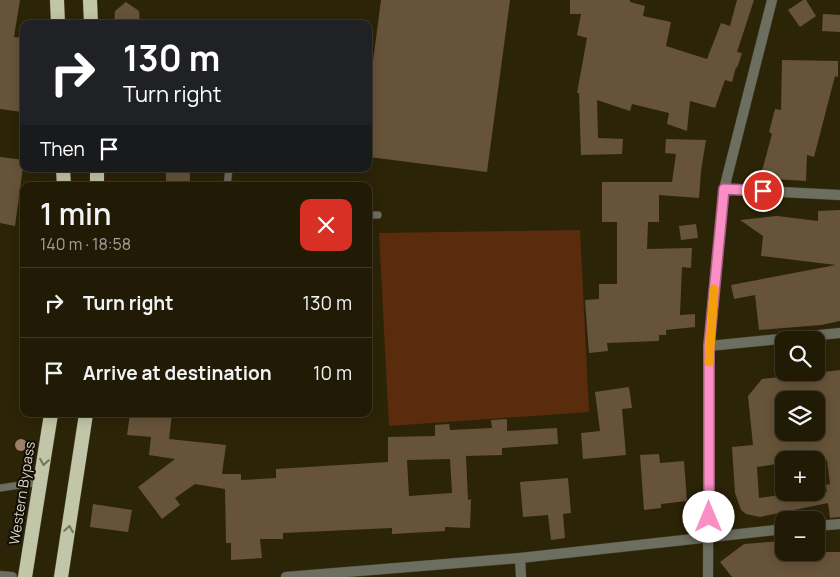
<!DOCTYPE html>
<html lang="en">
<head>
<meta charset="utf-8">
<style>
  :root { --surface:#211b05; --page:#29240f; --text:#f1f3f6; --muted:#a2a19a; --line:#3e3927 }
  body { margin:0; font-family:Manrope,sans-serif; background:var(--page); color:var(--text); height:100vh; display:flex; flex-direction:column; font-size:19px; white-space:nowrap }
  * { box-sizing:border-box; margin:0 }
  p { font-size:16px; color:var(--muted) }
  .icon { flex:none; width:28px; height:28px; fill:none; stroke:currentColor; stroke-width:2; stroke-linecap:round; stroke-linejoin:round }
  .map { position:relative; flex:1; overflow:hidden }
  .sheet { position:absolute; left:20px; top:182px; width:352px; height:235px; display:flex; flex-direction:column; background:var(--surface); border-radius:10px; box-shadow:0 2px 12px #0003,0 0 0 1px var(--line) }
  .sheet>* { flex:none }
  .banner { position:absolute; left:20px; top:20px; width:352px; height:152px; border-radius:10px; box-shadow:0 2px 12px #0003,0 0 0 1px var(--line); background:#202124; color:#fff; overflow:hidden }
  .fabs { position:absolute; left:775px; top:331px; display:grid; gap:10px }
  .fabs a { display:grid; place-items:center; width:50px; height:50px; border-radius:10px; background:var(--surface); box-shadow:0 2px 12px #0003,0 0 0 1px var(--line); font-size:25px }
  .pin { position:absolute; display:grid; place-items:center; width:42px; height:42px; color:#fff; margin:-21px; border:2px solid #fff; border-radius:50%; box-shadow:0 1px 5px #0007 }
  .me { position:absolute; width:55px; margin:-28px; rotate:0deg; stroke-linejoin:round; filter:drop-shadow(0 0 4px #0008) }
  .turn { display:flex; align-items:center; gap:18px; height:105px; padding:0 20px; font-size:22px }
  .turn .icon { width:65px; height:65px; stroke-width:2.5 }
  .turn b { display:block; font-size:35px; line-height:42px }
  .then { display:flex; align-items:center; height:48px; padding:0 20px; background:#0003; gap:10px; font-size:19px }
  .round { display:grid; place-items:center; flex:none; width:52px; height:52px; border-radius:10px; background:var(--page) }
  .headline { display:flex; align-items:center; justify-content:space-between; height:85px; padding:0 20px }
  h1 { font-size:30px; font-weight:600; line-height:38px }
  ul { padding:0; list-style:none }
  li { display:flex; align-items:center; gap:15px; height:70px; padding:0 20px; border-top:1px solid var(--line) }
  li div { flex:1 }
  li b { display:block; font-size:19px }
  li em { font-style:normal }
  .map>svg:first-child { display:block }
</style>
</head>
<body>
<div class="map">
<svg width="840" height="577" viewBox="0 0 840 577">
  <rect width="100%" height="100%" fill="#2c2407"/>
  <polygon fill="#5a2c0d" points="580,230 589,412 389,426 379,233"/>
  <g fill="#67533a" fill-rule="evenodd">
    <polygon points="0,0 20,0 14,37 24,38 19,82 24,83 22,112 0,109"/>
    <polygon points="381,0 510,0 487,172 369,157 369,92"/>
    <polygon points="570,0 630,0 630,2 645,6 643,16 671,22 666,46 707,59 721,23 730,26 737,0 754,0 737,52 742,53 737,68 736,67 732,82 725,80 715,108 690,101 687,131 667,124 669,113 632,104 630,111 597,100 598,138 623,139 622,154 581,155 579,93 577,93 587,38 577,35 581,14 570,14"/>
    <polygon points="803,0 806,0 816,16 800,27 788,10"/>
    <polygon points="126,2 139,11 140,24 114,24 115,11"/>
    <polygon points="823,14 840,15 840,32 822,31"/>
    <polygon points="782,60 838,61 838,77 835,76 814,157 807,155 806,181 760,178 772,134 769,132 775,109 781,110"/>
    <polygon points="666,139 706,140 701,171 699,198 659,195 659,222 648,222 647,249 692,248 691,268 682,267 680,315 695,314 695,327 666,330 666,335 659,335 659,341 607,343 608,351 589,353 585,300 599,299 599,284 617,284 617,222 602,222 602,182 672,182 676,154 665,153"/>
    <polygon points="0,157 24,160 15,226 0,223"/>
    <rect x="166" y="169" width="24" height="17"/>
    <polygon points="840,210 840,321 821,325 759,330 755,295 734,299 731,285 836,265 761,256 763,236 740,220 777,216 818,221 818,211"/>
    <polygon points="696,224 698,238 681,240 679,226"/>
    <path d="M840,370V517L830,518L828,503L760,517L746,514L741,510L735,493L732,447L753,445L748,396L762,379ZM784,400H818L824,437L784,441ZM784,460H827L830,484L826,485L827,492H802L759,498L757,467L784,463Z"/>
    <polygon points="629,387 632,408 622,409 626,455 583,459 581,433 600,431 595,392"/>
    <path d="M130,414H172L169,439L226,445L222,474H241V480L276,478V469L388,462V437L435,436V425L449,424L450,430L492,428L491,420L507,419V431L557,428L558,444L502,448V455L466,456L468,500L471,499L470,528L445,527V531L392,534V528L283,533V539H260L262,558L231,560V543H226L225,489L195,484L175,498L180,505L162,519L138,487L175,459L149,455L151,437L127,435ZM450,459L452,493L409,496L407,460Z"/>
    <polygon points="659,454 660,463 684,461 687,501 661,504 661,508 644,510 640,455"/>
    <polygon points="568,478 571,513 563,514 565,538 551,540 548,515 523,517 520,482"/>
    <polygon points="93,504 132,510 128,532 90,527"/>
    <polygon points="782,541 782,552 840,552 840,577 732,577 720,562 744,544"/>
  </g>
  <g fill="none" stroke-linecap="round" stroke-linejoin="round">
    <defs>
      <g id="service">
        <polyline points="227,186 229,169"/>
        <polyline points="369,215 378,215"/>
        <polyline points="0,488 40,482"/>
      </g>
      <g id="minor">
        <polyline points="724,189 840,195"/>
        <polyline points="709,346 840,333"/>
        <polyline points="816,526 840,524"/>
        <polyline points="520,558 521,577"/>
        <polyline points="0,576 12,577"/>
        <polyline points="286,577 520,558 784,529"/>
        <polyline points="708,577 709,346 724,189 772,0"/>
      </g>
      <g id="trunk">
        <polyline points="57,0 58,24"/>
        <polyline points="90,0 91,24"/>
        <polyline points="63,169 64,186"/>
        <polyline points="97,169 97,186"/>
        <polyline points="25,577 51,414"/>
        <polyline points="61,577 86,414"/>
      </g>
    </defs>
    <use href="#service" stroke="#484026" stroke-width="8"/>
    <use href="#minor" stroke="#484026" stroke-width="11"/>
    <use href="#trunk" stroke="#484026" stroke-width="15"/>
    <use href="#service" stroke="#6c6e60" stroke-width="7"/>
    <use href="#minor" stroke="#6c6e60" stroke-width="10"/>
    <use href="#trunk" stroke="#c2c6a8" stroke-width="14"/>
  </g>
  <circle fill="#9c7f64" cx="21" cy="445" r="6"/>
  <defs><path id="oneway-chevron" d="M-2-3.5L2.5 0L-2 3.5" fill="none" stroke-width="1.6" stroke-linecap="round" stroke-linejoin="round" transform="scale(1.25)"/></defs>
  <g stroke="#72735e">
    <use href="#oneway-chevron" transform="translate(44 462) rotate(99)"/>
    <use href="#oneway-chevron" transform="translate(69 529) rotate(-81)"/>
  </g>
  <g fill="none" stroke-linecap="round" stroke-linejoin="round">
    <defs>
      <polyline id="route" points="709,517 709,346 724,189 763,191"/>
    </defs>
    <use href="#route" stroke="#a25d81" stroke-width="12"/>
    <use href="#route" stroke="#fa8fc6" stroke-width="9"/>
    <polyline stroke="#f59e0b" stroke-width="9" points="709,362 714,289"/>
  </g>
  <g text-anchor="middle" stroke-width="4" stroke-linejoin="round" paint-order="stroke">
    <g font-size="14" fill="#dbd6c6" stroke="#110d04">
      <text transform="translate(22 493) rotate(-81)" y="5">Western Bypass</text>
    </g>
  </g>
</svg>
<div class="fabs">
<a><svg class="icon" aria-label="search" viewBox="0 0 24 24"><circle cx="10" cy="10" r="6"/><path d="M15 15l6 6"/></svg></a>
<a><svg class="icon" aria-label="layers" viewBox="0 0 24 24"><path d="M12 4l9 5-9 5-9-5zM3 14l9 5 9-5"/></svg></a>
<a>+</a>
<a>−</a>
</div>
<div class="pin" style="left:763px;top:191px;background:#d93025"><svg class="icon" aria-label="arrive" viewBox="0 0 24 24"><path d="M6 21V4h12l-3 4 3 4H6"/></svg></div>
<svg class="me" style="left:709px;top:517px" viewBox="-20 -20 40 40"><circle r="19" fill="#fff"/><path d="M0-13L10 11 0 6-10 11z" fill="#fa8fc6"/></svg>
<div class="banner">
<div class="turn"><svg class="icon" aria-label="right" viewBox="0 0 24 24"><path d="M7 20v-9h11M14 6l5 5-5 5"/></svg><div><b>130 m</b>Turn right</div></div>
<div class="then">Then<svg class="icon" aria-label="arrive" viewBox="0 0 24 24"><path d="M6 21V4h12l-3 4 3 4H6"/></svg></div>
</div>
<section class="sheet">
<div class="headline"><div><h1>1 min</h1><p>140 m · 18:58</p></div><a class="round" style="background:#d93025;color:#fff"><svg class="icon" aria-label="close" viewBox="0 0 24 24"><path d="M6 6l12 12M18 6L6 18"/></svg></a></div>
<ul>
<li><svg class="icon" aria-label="right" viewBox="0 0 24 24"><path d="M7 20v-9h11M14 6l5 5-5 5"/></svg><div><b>Turn right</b></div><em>130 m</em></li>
<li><svg class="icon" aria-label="arrive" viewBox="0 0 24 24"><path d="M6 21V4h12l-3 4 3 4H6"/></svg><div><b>Arrive at destination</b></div><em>10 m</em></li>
</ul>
</section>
</div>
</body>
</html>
